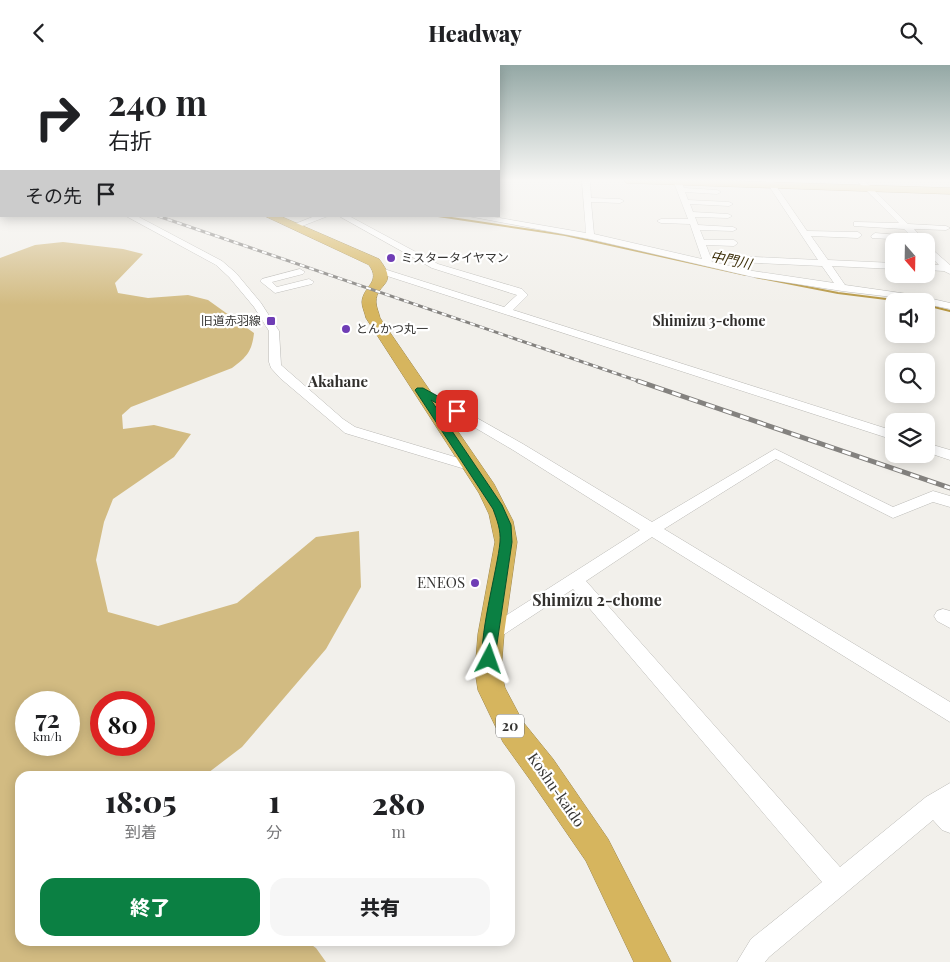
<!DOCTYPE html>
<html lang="ja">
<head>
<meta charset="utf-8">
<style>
  :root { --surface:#fff; --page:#f6f6f6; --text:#202124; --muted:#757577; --accent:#0b8043 }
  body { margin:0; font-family:"Playfair Display","Noto Sans JP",serif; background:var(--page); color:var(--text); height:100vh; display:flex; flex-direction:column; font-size:19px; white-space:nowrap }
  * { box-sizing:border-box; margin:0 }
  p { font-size:16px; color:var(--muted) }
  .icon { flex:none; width:28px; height:28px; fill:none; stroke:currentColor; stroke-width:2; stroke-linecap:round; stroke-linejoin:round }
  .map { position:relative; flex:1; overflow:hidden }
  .drawer { position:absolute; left:15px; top:706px; width:500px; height:175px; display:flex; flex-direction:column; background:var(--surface); border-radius:15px; box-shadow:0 2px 12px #0003 }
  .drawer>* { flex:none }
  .hud { position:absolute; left:0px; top:0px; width:500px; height:152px; box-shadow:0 2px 12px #0003; background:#fff; color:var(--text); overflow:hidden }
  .needle { width:32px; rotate:160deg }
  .buttons { position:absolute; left:885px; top:168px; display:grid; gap:10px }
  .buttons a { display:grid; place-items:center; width:50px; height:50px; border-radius:10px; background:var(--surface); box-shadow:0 2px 12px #0003; font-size:25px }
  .speed { position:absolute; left:15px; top:626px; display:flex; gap:10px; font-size:25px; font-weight:700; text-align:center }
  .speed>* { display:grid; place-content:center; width:65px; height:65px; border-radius:50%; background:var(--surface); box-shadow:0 2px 12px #0003; line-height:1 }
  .speed small { font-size:12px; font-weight:400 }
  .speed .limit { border:8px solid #d22; background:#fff; color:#111 }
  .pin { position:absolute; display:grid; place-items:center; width:42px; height:42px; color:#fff; margin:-21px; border-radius:10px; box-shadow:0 2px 8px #0006 }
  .me { position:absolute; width:55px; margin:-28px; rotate:4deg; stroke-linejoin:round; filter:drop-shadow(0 0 4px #0008) }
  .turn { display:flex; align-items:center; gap:18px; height:105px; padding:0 25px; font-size:22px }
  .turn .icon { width:65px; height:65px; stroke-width:2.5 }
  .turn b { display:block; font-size:35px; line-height:42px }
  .then { display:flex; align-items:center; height:48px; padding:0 25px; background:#0003; gap:10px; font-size:19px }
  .eta { display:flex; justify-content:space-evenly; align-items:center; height:85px; text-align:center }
  .eta b { font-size:30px; font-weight:800; line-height:35px }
  .primary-button { display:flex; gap:10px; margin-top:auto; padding:10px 25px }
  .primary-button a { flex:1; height:58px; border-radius:15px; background:var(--accent); color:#fff; font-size:20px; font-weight:800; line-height:58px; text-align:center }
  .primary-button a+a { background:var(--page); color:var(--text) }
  header { display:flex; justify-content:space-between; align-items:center; height:65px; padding:0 25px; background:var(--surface); font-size:22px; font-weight:800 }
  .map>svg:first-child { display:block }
</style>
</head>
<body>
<header><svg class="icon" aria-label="back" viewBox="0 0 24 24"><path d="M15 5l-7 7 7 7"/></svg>Headway<svg class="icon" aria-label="search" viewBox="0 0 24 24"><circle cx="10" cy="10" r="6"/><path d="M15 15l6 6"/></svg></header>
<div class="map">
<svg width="950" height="897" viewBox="0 0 950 897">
  <rect width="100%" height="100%" fill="#f2f0eb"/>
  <path fill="#d2bb82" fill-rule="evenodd" d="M63,177L123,184L143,189L115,218L118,228L148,233L188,230L208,235L254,268C252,286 247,292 232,303L131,342L122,350L123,364L154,360L191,369L174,392L113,434L104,457L96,495L108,547L158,561L237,538L316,472L359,466L361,522L326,584L242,682L204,711H20V876H306L316,883L326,897H0V193L35,180ZM26,638H69V680H26ZM101,638H144V680H101Z"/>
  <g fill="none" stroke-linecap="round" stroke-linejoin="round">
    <g stroke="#b69641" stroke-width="2">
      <polyline points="438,151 565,170 746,210"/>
      <polyline points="755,212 838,228 902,236"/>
      <polyline points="926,240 950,246"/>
    </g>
    <defs>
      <g id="minor">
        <path d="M582,115H590L591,133L620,134L624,136L620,138L591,137L594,169L702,194L690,159L661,158L657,156L661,154H688L673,115H680L684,123L717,125L721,127L717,129L685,127L688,135L729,137L733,139L729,141L690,139L693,147L728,149L732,151L728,153L695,152L698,160L733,162L737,164L733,166L700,165L704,175H734L738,178L734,181L706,180L711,193L715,190L818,195L765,115H772L807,166L858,167L862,170L858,173L811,171L828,195L894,198V204L832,201L845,220L915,230L950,238V244L926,239V236L842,226L753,212L590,174L468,151H488L586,168ZM711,194L715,196L822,201L834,218L753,206L712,197Z"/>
        <polygon points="856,115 864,115 908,159 946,161 950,163 946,165 914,164 925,176 872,173 871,171 875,168 911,171 904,164 854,161 854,157 857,157 899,158"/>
        <rect x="0" y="120" width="1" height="4"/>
        <rect x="0" y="133" width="1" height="4"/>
        <polygon points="126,151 137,151 222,196 236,208 261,238 279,266 281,300 343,354 355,362 475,398 477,401 475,404 465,404 345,368 280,313 271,303 269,297 269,266 254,242 229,212 216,200"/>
        <polygon points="315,151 328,151 297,163 290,161"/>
        <polygon points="339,151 349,151 438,199 522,224 528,230 513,245 894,366 894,375 378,208 378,204 384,204 504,242 517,230 432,203"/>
        <polygon points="926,179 950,200 950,209 944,206 926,205 926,199 939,200 926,187"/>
        <polygon points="889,182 894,182 894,188 886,187 886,183"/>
        <polygon points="300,204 305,207 303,209 272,217 277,222 309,214 314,217 312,219 275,228 260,216 262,214"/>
        <polygon points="420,321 523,379 652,457 775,384 893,442 933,426 950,431 950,442 933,437 893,453 776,394 664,464 950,637 950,657 652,472 586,516 840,802 926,732 950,718 950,768 942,765 933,755 769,892 765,897 737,897 751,874 822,817 573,524 497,574 491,577 485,574 482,569 485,564 640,465 513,385 416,328 414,325"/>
        <polygon points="926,378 950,385 950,395 926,387"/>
        <polygon points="943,544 950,546 950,563 937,556 934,551 937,546"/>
      </g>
      <polygon id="major" points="623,115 701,115 950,123 950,129 627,118"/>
      <path id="highway" d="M265,151H280L379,194C400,221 376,217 376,237C376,242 379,248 380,253L494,419L513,456L517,477L504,569L501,606L505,623L523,657L553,694L608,774L671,897H634L586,796L531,716L503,677L478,625L475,606L478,569L495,477L489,449L479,428L366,253C365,248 362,242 362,237C363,221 382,217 369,200Z"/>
    </defs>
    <use href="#minor" stroke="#bab9b5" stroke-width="1"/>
    <use href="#major" stroke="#9e884f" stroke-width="1"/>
    <use href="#highway" stroke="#9e884f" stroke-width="1"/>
    <use href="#minor" fill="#fff" fill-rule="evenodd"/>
    <use href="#major" fill="#e6d39e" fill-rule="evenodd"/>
    <use href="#highway" fill="#d6b55e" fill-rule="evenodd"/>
    <defs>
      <polyline id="rail-far1" points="158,151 641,317"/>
      <polyline id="rail" points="638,316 950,423"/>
    </defs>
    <use href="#rail-far1" stroke="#84827f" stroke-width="3"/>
    <use href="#rail" stroke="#84827f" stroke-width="5"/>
    <use href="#rail-far1" stroke="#fff" stroke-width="2" stroke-dasharray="5" stroke-linecap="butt"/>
    <use href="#rail" stroke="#fff" stroke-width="3" stroke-dasharray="9" stroke-linecap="butt"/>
  </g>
  <linearGradient id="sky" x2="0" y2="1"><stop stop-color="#94a8a5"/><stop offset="0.48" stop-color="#f9f8f6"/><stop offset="1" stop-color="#f9f8f6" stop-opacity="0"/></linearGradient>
  <rect width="950" height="240" fill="url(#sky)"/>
  <path fill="#0b8043" stroke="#07532c" d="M417,323H423L461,344V348H454L431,335L502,440L511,460L512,477L494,599L489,601L484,599C476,581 498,502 500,477C501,465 497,455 493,444L415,325Z"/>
  <g fill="#6f3db5" stroke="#fff" stroke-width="2">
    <circle cx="391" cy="193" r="5"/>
    <rect x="266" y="251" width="10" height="10" rx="2.5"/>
    <circle cx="346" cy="264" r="5"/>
    <circle cx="475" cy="518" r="5"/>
  </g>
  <g text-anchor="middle" stroke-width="4.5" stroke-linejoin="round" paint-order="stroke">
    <g font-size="12" fill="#363533" stroke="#fff" text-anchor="start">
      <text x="401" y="197">ミスタータイヤマン</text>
      <text x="261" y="260" text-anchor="end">旧道赤羽線</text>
      <text x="356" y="268">とんかつ丸一</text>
    </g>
    <g font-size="14" font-style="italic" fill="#3e300a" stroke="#fff">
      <text transform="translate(731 195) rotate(12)" y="5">中門川</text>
    </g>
    <g font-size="14" font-weight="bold" fill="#312f2c" stroke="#fff">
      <text x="709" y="261">Shimizu 3-chome</text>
    </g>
    <rect fill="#fff" stroke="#727270" stroke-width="1" x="496" y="649.5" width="28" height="23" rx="4"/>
    <g font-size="14" font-weight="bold" fill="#363533">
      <text x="510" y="666">20</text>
    </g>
    <g font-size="15" font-weight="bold" fill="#312f2c" stroke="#fff">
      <text x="338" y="322">Akahane</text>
    </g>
    <g font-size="15" fill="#363533" stroke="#fff" text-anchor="end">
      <text x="465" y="523">ENEOS</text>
    </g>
    <g font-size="15" fill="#363533" stroke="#fff">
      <text transform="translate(556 725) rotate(55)" y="5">Koshu-kaido</text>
    </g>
    <g font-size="16" font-weight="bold" fill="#312f2c" stroke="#fff">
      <text x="597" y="541">Shimizu 2-chome</text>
    </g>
  </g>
</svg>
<div class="buttons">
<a><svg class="needle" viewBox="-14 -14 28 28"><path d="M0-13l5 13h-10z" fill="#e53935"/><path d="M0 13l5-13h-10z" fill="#757577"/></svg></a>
<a><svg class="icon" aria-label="sound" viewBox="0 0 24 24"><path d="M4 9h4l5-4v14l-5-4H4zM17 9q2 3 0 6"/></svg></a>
<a><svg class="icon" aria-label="search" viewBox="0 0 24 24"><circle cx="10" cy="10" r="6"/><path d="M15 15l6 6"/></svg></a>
<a><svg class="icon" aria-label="layers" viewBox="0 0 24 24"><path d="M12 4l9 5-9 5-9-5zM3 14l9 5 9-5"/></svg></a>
</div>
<div class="speed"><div>72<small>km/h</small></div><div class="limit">80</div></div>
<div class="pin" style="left:457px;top:346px;background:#d93025"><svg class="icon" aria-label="arrive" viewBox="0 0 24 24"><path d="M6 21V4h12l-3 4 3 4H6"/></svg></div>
<svg class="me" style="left:489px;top:594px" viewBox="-20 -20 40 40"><path d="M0-17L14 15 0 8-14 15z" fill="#0b8043" stroke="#fff" stroke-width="4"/></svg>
<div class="hud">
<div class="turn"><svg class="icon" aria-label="right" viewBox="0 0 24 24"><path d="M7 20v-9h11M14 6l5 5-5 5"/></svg><div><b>240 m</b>右折</div></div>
<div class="then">その先<svg class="icon" aria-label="arrive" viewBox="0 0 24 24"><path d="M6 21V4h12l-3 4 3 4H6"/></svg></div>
</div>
<section class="drawer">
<div class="eta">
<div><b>18:05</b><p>到着</p></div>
<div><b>1</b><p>分</p></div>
<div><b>280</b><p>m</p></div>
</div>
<div class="primary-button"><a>終了</a><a>共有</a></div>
</section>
</div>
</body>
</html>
